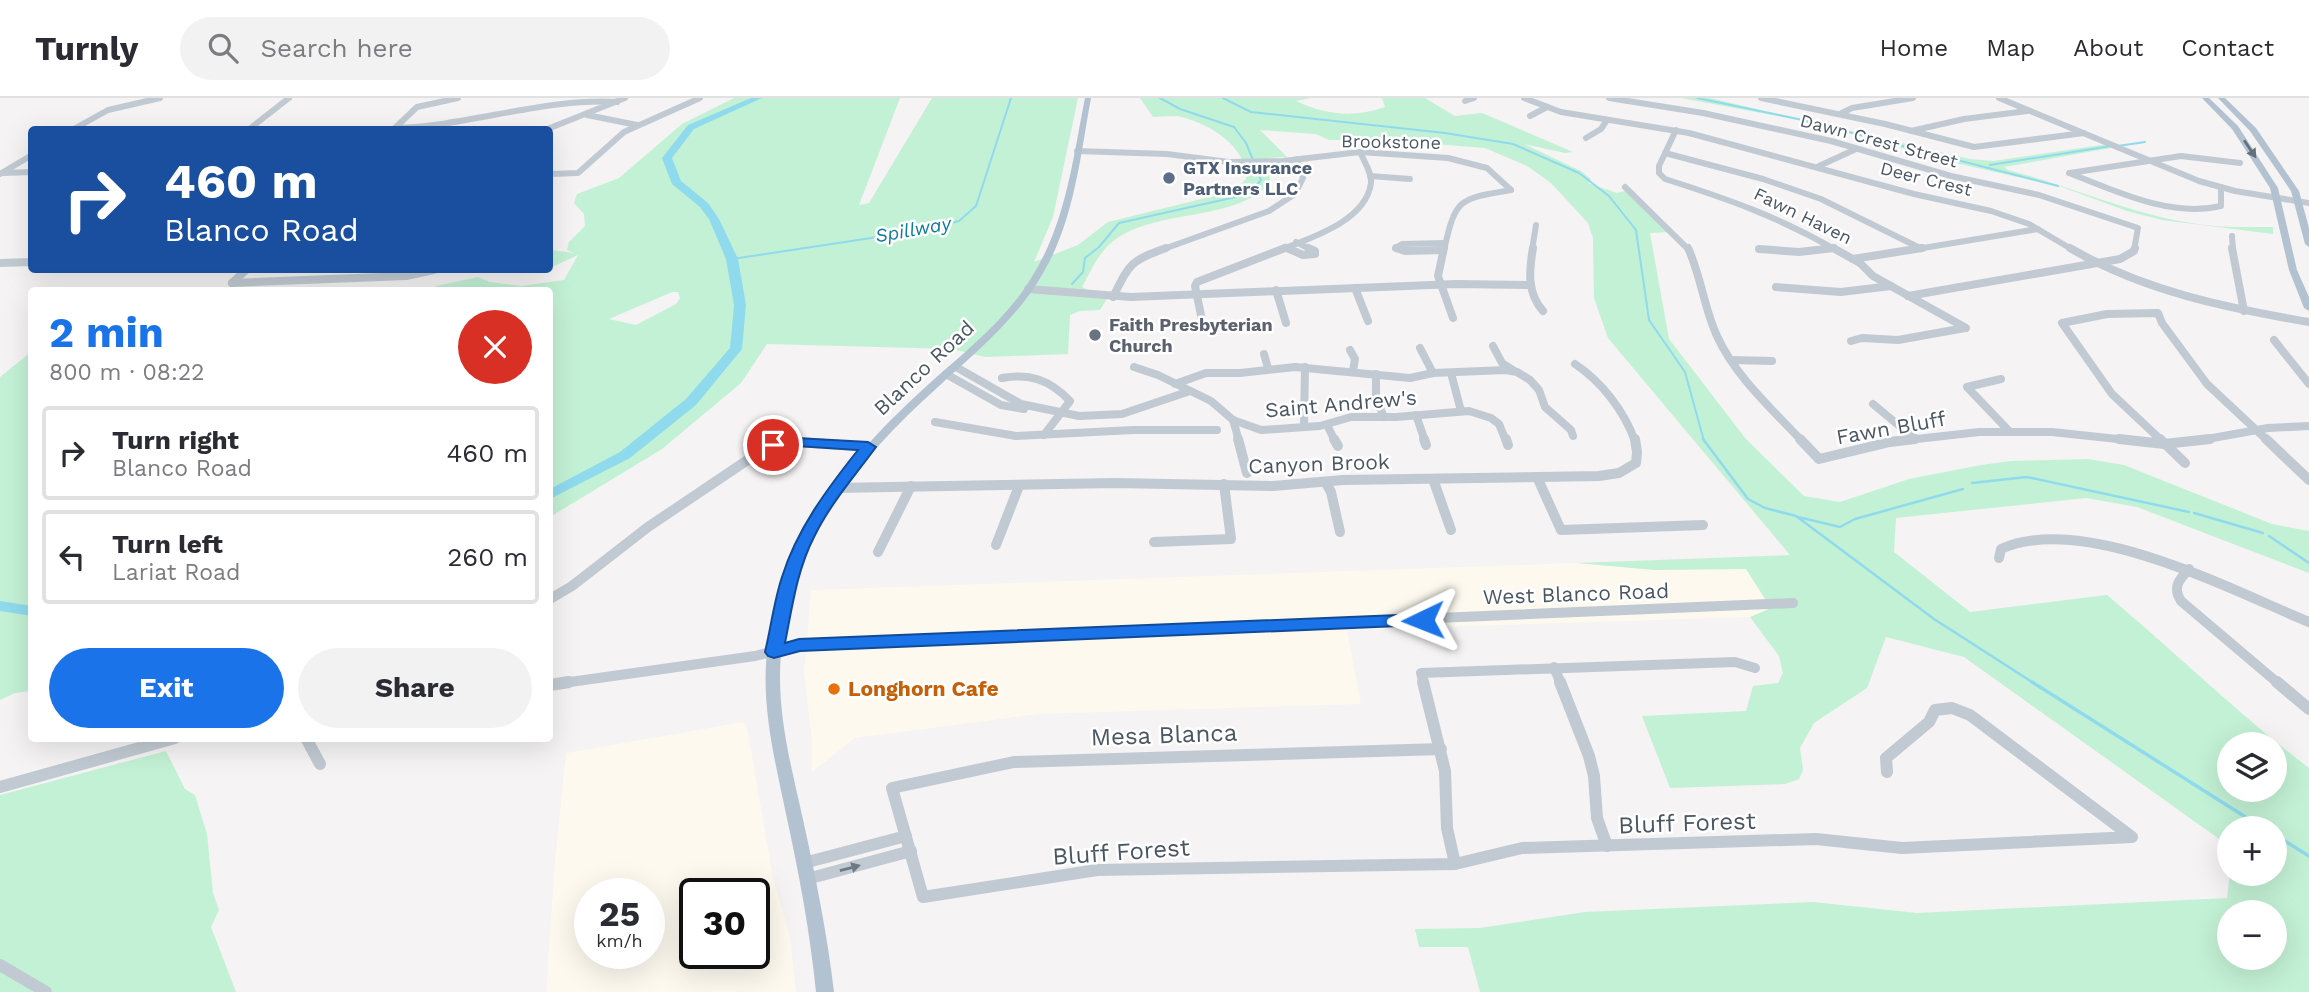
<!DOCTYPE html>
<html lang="en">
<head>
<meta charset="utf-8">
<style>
  :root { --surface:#fff; --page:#f2f2f3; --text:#2b2b33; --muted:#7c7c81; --line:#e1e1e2; --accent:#1a73e8 }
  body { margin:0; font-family:"Work Sans",sans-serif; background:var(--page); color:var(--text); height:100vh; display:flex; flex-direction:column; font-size:26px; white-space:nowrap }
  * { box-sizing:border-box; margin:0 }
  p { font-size:23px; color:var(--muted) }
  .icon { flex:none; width:38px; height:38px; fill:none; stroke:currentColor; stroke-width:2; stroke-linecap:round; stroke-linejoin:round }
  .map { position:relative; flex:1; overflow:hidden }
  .side { position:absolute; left:28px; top:189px; width:525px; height:455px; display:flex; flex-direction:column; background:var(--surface); border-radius:7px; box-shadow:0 7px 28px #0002 }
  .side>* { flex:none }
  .top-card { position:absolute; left:28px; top:28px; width:525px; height:147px; border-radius:7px; box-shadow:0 7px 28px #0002; background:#1a4fa0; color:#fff; overflow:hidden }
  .buttons { position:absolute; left:2217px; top:634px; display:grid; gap:14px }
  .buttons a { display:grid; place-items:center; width:70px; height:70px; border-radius:50%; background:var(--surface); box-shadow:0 7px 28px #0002; font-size:35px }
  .speed { position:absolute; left:574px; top:780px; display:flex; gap:14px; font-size:35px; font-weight:700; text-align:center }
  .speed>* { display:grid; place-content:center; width:91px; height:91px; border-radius:50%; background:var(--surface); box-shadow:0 7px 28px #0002; line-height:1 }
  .speed small { font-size:18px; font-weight:400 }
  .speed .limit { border:4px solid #111; border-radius:10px; background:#fff; color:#111 }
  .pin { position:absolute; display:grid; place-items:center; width:60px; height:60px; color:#fff; margin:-30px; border:4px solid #fff; border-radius:50%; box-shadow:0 2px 7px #0007 }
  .me { position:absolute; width:77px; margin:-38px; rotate:268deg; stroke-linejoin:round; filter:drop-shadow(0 0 5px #0008) }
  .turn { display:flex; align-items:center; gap:24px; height:147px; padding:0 21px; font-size:32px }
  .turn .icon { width:91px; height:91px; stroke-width:2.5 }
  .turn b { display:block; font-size:49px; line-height:60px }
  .round { display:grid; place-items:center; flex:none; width:74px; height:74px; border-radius:37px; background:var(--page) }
  .summary { display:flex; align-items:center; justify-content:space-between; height:119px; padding:0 21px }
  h1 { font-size:42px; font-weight:700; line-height:52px; color:var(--accent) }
  .action { display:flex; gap:14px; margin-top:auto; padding:14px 21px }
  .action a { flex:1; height:80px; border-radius:42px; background:var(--accent); color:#fff; font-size:28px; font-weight:700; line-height:80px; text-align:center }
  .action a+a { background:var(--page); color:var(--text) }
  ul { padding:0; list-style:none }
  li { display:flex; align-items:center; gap:21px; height:94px; margin:0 14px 10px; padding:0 7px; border:4px solid var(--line); border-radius:7px }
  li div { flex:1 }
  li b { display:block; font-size:26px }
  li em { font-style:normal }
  header { display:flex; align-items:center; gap:42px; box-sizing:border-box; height:98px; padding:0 35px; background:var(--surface); border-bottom:2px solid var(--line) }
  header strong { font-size:33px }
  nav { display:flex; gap:38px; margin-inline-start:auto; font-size:24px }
  .search { width:490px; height:63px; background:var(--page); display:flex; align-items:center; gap:18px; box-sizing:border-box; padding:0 24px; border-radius:38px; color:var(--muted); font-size:26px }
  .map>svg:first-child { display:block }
</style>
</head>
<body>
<header>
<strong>Turnly</strong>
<div class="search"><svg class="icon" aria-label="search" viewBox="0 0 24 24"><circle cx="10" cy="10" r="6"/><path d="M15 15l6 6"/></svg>Search here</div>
<nav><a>Home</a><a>Map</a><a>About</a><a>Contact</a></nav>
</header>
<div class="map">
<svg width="2309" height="894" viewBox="0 0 2309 894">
  <rect width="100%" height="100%" fill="#f5f3f3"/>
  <g fill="#fdf9ef" fill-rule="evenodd">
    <polygon points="1577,465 1654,472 1746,471 1771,511 1750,519 1347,532 1361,606 1040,616 855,640 812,674 812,642 804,575 811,492"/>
    <path d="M743,624L748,634L773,780L790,839L796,894H546L555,762L566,655ZM649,796V856H590V796ZM695,796H754V856H695Z"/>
  </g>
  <g fill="#c3f1d5" fill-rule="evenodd">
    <path d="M734,0H900L859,107L869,105L932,0H1078L1053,119L1034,164L1078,147L1108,124L1234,93L1246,81C1247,48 1211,27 1182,19C1173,17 1162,19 1153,19L1140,0H1311L1296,3C1326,17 1354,20 1385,9L1382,0H1425L1455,18L1482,15L1573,54L1565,55L1524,46L1581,73L1591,81L1588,85L1617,95L1625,93L1672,134L1650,135L1669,241L1746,341L1804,398L1840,404L1909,381L1981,367L2011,363L2088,361L2124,367L2272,426L2309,433V475L2137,409L2086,400L1896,420L1894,454L1970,514L2107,497C2175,554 2238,616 2309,670V894H1480L1468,849H1419L1415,831L1480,830L1585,814L1813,804L1917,815L2227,800L2230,775H2275V730H2230L2229,748L1964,559L1886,539L1867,590L1814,625L1800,650L1803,672L1799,681L1785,686L1670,690L1642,618L1746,613L1753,588L1778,585L1783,575L1779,558L1750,519L1771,510L1746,471L1654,472L1577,465L1790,457L1608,240L1594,200L1593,140L1588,125L1551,85L1527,68L1485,50L1384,42H1329L1316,36L1260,32L1287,59L1268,60L1270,84C1234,128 1144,107 1105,151C1095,162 1089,177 1082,189L1107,201L1100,212L1080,213L1070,217L1068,256L985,259L952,251L767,246L741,285L662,351L550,419V192H432L436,188L478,179L490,184L521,188L564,182L578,157L550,170V152L574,155L567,152L569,144L585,128L584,116L574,105L577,96L619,80L682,26ZM672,194H678L680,200L676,206L636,227L609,221ZM2230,646H2275V691H2230ZM2230,814H2275V859H2230Z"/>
    <path d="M1681,0H1710L1970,61L1993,63L2108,46L2116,49L2004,69L2008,72C2070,88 2128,115 2191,125C2218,130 2246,129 2273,129V136L2162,122L2127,113L2062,89L1938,61L1859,37L1798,22Z"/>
    <polygon points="31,254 31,593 15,595 0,602 0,279"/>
    <polygon points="166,653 185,691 195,697 207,736 213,795 219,812 211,829 236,894 0,894 0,697"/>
  </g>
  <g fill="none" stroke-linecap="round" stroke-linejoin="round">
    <g stroke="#90daee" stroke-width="2">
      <polyline points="1160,0 1180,11 1234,29 1246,45 1253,62"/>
      <polyline points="1223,0 1251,14 1445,35 1513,46 1579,75 1609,98 1636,132 1649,222 1685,274 1704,343"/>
      <polyline points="1697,0 1798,21 2058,88"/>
      <polyline points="2118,48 2145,44"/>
      <polyline points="1990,67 2111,48"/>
      <polyline points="732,161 924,132 959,123 976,108 1011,0"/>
      <polyline points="1072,186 1083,174 1085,160 1099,149 1119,125 1249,96 1261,82 1255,66"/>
    </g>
    <g stroke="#90daee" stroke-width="2.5">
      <polyline points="1703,341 1748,401 1765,410 1796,418 1934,521 2035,586"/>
      <polyline points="1972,385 2027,379 2189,414"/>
      <polyline points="2194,415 2263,435"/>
      <polyline points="1798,419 1840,429 1855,421 1963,391"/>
      <polyline points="2269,438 2309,465"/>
    </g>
    <g stroke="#90daee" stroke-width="3.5">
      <polyline points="2032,584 2263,730"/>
      <polyline points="2275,737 2309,758"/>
    </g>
    <g fill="#90daee" fill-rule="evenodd">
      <polygon points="751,0 762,0 694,31 672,60 681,83 708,105 719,121 738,161 746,207 742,251 696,307 630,360 550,401 550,391 620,354 686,301 730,250 734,207 726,161 709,121 700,109 672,86 662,60 688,27"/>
      <polygon points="0,503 32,508 32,518 0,513"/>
    </g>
    <g stroke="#c1cad2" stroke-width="6">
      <polyline points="1524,0 1561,14 1689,35 1914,96 1991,113 2029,126 2073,152"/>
      <polyline points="1609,0 1703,15 1831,43 1951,78 2039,97 2138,130 2134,152"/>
      <polyline points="1761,0 1885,26 1974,49 2084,35"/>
      <polyline points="1999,0 2199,83 2235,93 2309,105"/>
      <polyline points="1465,3 1474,0"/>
      <polyline points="1840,16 1852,10 1913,0"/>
      <polyline points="587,17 637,27"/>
      <polyline points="1530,18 1547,9"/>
      <path d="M395,30C470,28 542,0 617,4"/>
      <polyline points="395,30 417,9 458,0"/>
      <polyline points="72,32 108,12 160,0"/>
      <polyline points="248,32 289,0"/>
      <polyline points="545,32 625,0"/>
      <path d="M1676,32L1659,68V75L1665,81C1728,101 1779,119 1836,152"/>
      <polyline points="1911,33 1964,21 2027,13"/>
      <polyline points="1586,40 1601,31 1607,22"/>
      <polyline points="1077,53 1167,56 1229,64 1283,63 1360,54 1448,60 1487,70 1511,92"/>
      <polyline points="1665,55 1763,81 1821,101 1920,150"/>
      <polyline points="1819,68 1856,51"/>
      <polyline points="2,75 32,74"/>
      <path d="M2069,75C2116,93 2170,120 2221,108V89"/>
      <polyline points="2070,75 2181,58 2240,65"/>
      <polyline points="0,76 32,57"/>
      <polyline points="550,76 578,75 624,34 700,0"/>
      <polyline points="1370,78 1410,81"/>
      <polyline points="1625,89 1689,152"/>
      <polyline points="2232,138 2233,152"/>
      <polyline points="1296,144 1312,152"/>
      <polyline points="1285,149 1291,152"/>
      <polyline points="1759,151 1767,152"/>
      <polyline points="1161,152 1269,113 1295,96 1303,80 1297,61"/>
      <path d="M1280,152C1311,140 1366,123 1371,85C1372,75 1364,63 1360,54"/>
      <polyline points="1401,152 1396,150 1402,146 1445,145"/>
      <path d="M1444,152C1456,99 1459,101 1511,92"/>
      <polyline points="1532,152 1536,127"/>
      <polyline points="1820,152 1834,150"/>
      <polyline points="1911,152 2038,131"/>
    </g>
    <g stroke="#c1cad2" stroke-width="8">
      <polyline points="1287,150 1303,157 1315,156 1315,153 1308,150"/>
      <polyline points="1396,150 1405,153 1443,152"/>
      <polyline points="1444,150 1438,178 1453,220"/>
      <path d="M1533,150C1529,173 1527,195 1543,213"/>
      <path d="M1688,150C1701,178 1704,210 1717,238C1735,278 1772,311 1802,343"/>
      <polyline points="1833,150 1860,165 1873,178 1966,230"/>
      <path d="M2070,150C2143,193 2227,210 2309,224"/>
      <polyline points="2232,150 2244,213"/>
      <polyline points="1759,151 1799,154 1834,150"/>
      <polyline points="1853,161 1922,150"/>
      <polyline points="0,165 32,164"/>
      <polyline points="232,185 406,178 434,172"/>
      <polyline points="232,185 246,172"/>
      <polyline points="1776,189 1841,194 1891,188"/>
      <polyline points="1355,190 1368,223"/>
      <polyline points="1028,191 1131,199 1456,186 1531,187"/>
      <polyline points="1276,192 1286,225"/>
      <polyline points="1908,198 2120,161 2134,153 2135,150"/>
      <path d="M1113,199C1130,165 1130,163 1166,150"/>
      <polyline points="1203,227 1195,188 1197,184 1285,150"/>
      <polyline points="2274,242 2309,286"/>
      <polyline points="1851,243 1862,240 1898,242 1965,230"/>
      <polyline points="1493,248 1502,265 1513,272"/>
      <polyline points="1420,250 1433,275"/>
      <polyline points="1350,252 1355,261 1353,273"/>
      <polyline points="1264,256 1268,270"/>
      <polyline points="1731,262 1772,263"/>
      <path d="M1575,266C1602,284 1624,313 1635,343"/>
      <polyline points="956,269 1021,306 1079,318 1122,316 1190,293"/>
      <polyline points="1134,269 1158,277 1211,303 1233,322 1261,332 1320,328 1351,319 1396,319 1469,313 1491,320 1499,326 1506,343"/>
      <polyline points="1451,275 1461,313"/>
      <polyline points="946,276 1001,307 1024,311"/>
      <polyline points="1376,276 1376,301 1384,319"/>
      <path d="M1002,280C1030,275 1050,282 1070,303L1044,337"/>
      <polyline points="2001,281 1967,289 2009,333"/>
      <polyline points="1175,286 1206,275 1240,275 1295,269 1410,280 1433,275 1505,272 1517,274 1530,282 1539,292 1545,309 1571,332 1573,338"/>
      <polyline points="1873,306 1915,341"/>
      <polyline points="1416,317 1425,343"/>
      <polyline points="1233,322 1239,343"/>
      <polyline points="935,324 1016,338 1133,332 1217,332"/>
      <polyline points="1304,327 1305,269"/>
      <polyline points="1327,327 1335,343"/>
      <polyline points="1899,343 1979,334 2052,334 2136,343"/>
      <polyline points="2162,343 2112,296 2062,225 2107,216 2158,215 2162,225 2207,286 2268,343"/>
      <polyline points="2196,343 2268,330 2309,328"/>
    </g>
    <g stroke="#c1cad2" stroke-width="10">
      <polyline points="1238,341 1247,375"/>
      <polyline points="1334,341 1338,348"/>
      <polyline points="1424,341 1426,347"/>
      <polyline points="1506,341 1508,347"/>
      <polyline points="1800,341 1819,361 1890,344 1915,341"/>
      <polyline points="2119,341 2164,346 2210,341"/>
      <polyline points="2160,341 2185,365"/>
      <polyline points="2266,341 2309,382"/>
      <polyline points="1537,379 1561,432 1703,427"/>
      <polyline points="1433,381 1451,432"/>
      <polyline points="1326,385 1331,394 1340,434"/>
      <polyline points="835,390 1116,385 1273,388 1343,382 1599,378 1619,375 1636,365 1637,354 1635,341"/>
      <polyline points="1154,444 1231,441 1224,386"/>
      <polyline points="996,447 1019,388"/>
      <polyline points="878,454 911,388"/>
      <path d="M1999,460L2001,451C2084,414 2231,492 2309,524"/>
      <path d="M2189,471C2179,482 2172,489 2181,503L2279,586"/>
      <polyline points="550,501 572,488 648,429 761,353 800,344 868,349"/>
      <polyline points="1554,569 1561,586"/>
      <polyline points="556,586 755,558 799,547 1793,505"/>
      <polyline points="1424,586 1421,575 1735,564 1755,570"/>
    </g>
    <g stroke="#c1cad2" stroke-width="12">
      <polyline points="1423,584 1445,673 1447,730 1455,766"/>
      <polyline points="1560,584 1589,658 1594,678 1597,720 1607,748"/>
      <polyline points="2277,584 2309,611"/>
      <polyline points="550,587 569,584"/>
      <polyline points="306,640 320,666"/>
      <polyline points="1441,651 1014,664 892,690 923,799 1097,772 1455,766 1522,750 1816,741 1902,750 2132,739 1970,617 1952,610 1935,612 1929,624 1886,660 1887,674"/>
      <polyline points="0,689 175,640"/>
      <polyline points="804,765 906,738"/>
      <polyline points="807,781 911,753"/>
      <polyline points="0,867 46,894"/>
    </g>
    <g fill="#b3c2d1" fill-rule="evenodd">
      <path d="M1085,0H1091C1080,60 1074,124 1042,177C1016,222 975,255 938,289C857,362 790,442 781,555C776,610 790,664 802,717C815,776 827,834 834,894H816C810,834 799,775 786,716C775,663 761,608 767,554C780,439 848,359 931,284C967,252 1008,220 1033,177C1066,124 1073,60 1085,0Z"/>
      <polygon points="2202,0 2209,0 2238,28 2278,90 2297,172 2309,199 2309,213 2304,210 2289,172 2270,90 2232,31"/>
      <polygon points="2218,0 2225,0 2256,30 2299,93 2309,130 2309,149 2305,146 2291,93 2250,33"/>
    </g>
  </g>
  <defs><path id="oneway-solid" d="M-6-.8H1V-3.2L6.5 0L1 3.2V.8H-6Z" transform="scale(1.75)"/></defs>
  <use fill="#64717d" href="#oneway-solid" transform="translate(2250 51) rotate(56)"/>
  <use fill="#6e7983" href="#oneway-solid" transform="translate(850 770) rotate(-15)"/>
  <path fill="#1a73e8" stroke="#114b97" stroke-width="2" d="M796,340L868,344L876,349C854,379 830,406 814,439C797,472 792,510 785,545L799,541L1423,516L1432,522L1423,527L800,553L774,560L768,558L765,554C771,529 774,503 782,479C797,431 827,391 858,352L796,348L773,352L766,347L768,344Z"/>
  <circle fill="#5c6f8a" stroke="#fff" stroke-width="2.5" cx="1169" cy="80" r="7"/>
  <circle fill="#6b7280" stroke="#fff" stroke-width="2.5" cx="1095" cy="237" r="7"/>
  <circle fill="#e8710a" stroke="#fff" stroke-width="2.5" cx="834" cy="591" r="7"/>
  <g text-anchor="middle" stroke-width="5" stroke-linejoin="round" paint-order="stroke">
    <g font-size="18" fill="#4a5661" stroke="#fff">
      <text transform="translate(1879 43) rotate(15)" y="6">Dawn Crest Street</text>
      <text transform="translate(1391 44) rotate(1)" y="6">Brookstone</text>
      <text transform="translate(1926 81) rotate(14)" y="6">Deer Crest</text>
      <text transform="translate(1803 118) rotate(26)" y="6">Fawn Haven</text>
    </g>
    <g font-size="18" font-weight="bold" fill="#4e5e75" stroke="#fff" text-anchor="start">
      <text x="1183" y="76">GTX Insurance<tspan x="1183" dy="21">Partners LLC</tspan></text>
    </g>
    <g font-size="18" font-weight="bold" fill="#5b616d" stroke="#fff" text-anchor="start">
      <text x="1109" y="233">Faith Presbyterian<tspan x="1109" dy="21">Church</tspan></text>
    </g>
    <g font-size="19" font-style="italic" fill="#0c7c9b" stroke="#fff">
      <text transform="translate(913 131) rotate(-10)" y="7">Spillway</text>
    </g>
    <g font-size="21" fill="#4a5661" stroke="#fff">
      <text transform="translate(924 270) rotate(-43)" y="7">Blanco Road</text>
      <text transform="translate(1341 306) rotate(-5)" y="7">Saint Andrew's</text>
      <text transform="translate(1891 330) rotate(-10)" y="7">Fawn Bluff</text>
      <text transform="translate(1319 366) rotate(-2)" y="7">Canyon Brook</text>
      <text transform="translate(1576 496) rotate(-2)" y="7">West Blanco Road</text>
    </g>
    <g font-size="21" font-weight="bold" fill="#c56008" stroke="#fff" text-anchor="start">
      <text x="848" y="598">Longhorn Cafe</text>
    </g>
    <g font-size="24" fill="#4a5661" stroke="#fff">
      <text transform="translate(1164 637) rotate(-2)" y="8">Mesa Blanca</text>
      <text transform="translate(1687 725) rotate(-2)" y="8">Bluff Forest</text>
      <text transform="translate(1121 754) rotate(-4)" y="8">Bluff Forest</text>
    </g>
  </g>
</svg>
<div class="buttons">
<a><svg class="icon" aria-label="layers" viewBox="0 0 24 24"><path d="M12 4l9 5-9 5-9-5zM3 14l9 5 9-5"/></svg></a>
<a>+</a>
<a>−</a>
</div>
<div class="speed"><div>25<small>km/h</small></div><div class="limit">30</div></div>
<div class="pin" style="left:773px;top:347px;background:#d93025"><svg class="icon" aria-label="arrive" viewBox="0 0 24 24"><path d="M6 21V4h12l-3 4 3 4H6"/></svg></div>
<svg class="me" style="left:1423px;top:522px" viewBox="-20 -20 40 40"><path d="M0-17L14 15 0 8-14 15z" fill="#1a73e8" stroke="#fff" stroke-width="4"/></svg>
<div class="top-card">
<div class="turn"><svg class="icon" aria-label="right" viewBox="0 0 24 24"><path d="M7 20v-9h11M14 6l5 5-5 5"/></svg><div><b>460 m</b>Blanco Road</div></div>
</div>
<section class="side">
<div class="summary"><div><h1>2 min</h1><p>800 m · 08:22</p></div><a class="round" style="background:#d93025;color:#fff"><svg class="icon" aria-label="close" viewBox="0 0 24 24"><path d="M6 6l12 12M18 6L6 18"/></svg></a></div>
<ul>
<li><svg class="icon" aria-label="right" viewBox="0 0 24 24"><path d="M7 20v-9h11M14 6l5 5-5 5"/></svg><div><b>Turn right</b><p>Blanco Road</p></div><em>460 m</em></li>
<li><svg class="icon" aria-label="left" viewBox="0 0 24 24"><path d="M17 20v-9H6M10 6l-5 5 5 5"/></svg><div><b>Turn left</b><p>Lariat Road</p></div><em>260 m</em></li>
</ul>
<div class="action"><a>Exit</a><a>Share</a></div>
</section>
</div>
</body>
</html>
